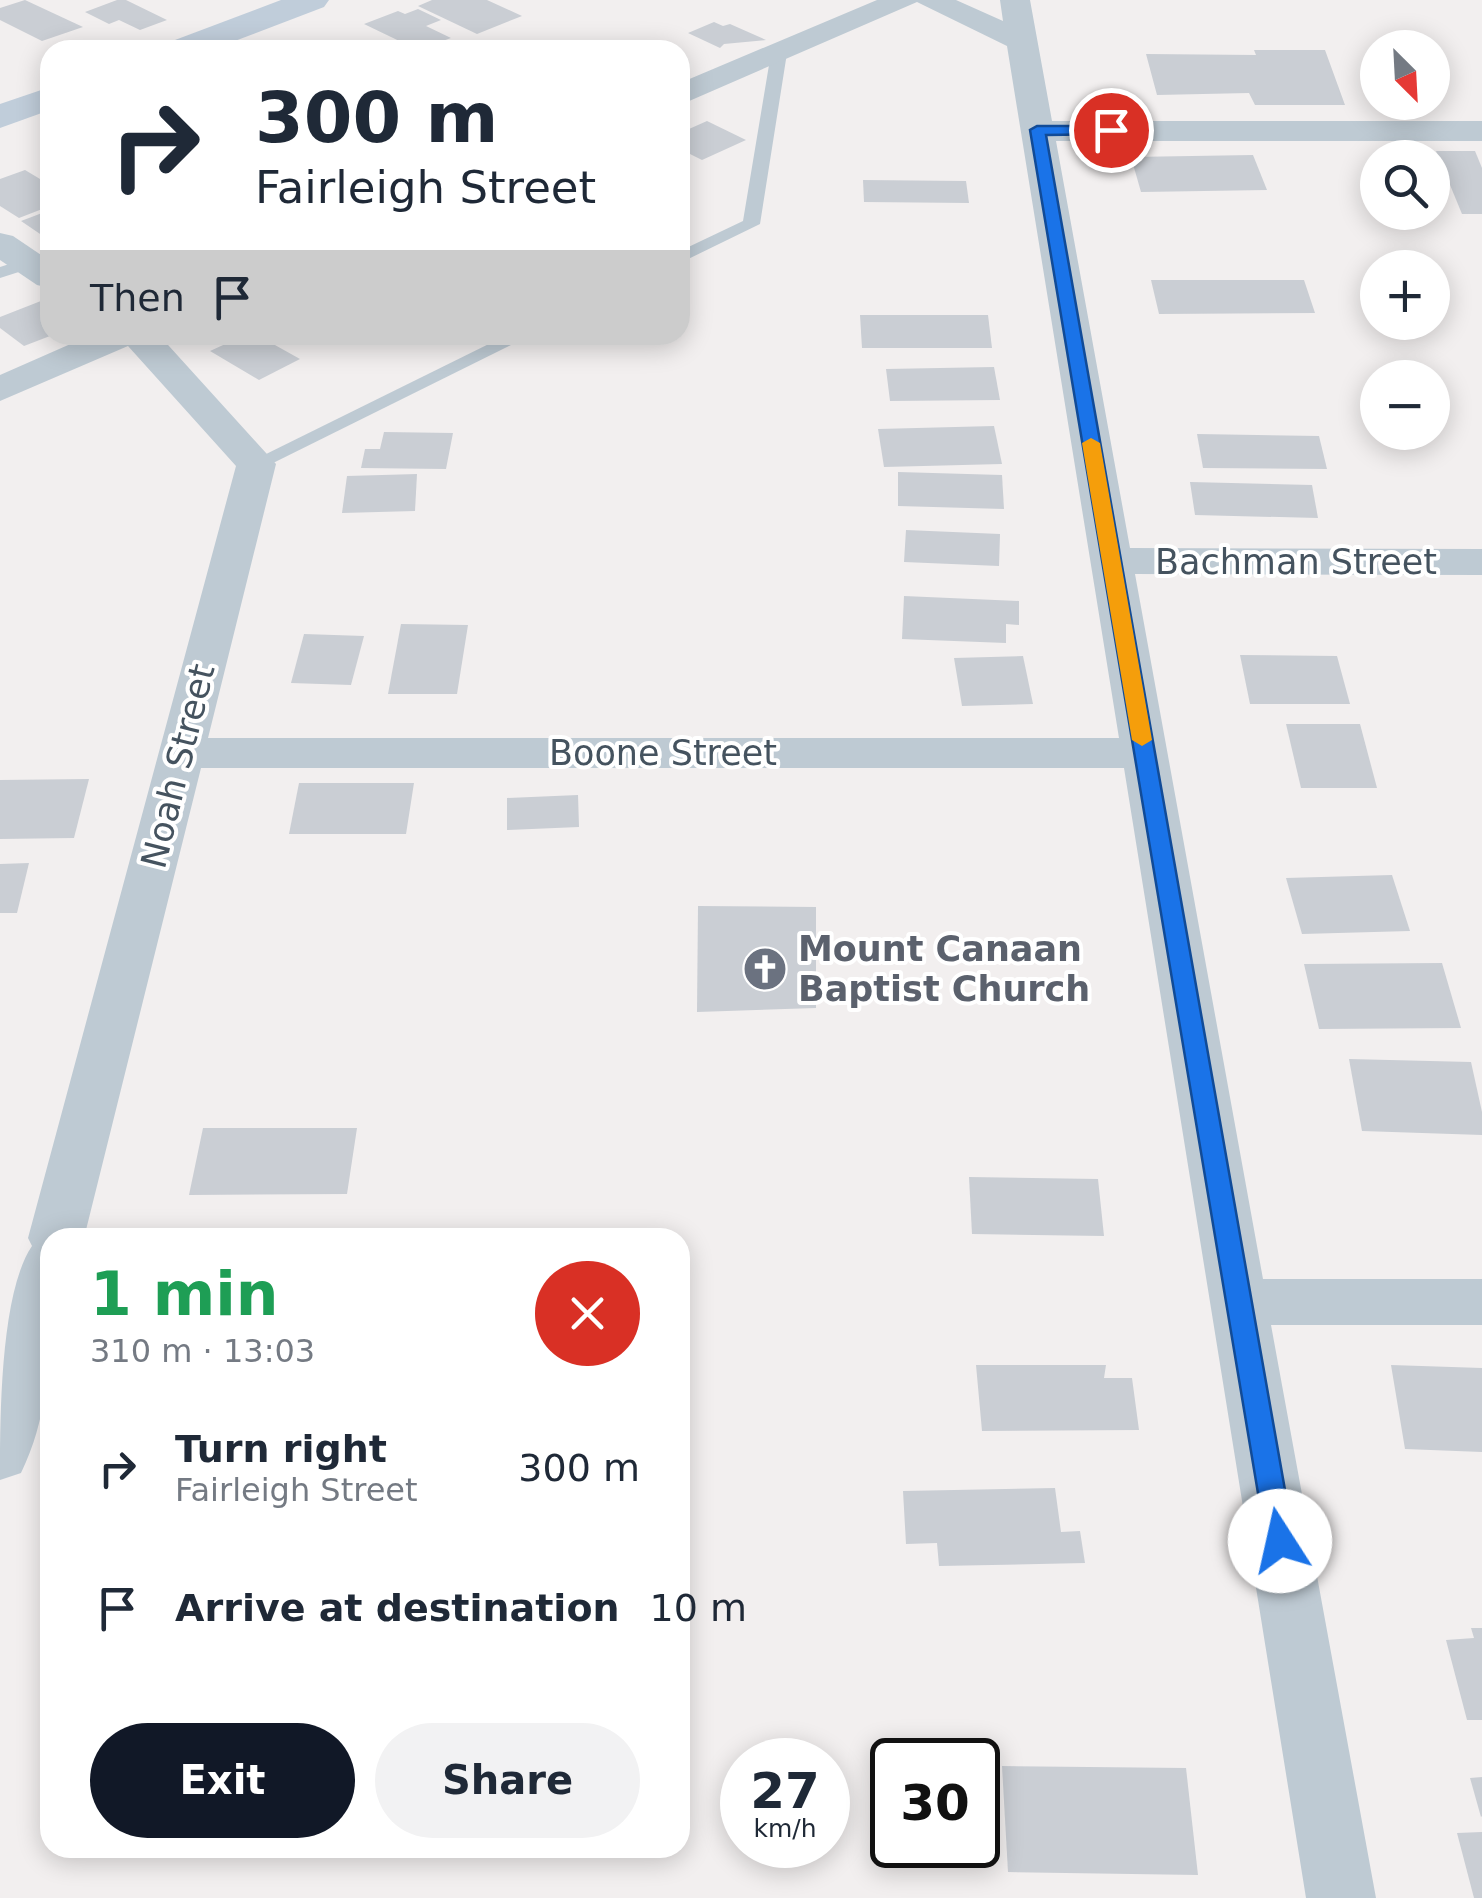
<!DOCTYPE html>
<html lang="en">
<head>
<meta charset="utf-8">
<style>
  :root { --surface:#fff; --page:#f2f2f3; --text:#1f2937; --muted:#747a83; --accent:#111827 }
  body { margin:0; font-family:"DejaVu Sans",sans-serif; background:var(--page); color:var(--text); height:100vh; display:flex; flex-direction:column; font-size:38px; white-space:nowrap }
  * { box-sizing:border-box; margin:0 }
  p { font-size:32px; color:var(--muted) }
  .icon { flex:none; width:55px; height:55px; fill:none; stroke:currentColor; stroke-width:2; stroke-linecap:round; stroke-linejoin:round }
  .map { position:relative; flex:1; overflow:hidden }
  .details { position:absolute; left:40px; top:1228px; width:650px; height:630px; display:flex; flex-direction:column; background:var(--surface); border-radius:30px; box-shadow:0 5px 25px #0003 }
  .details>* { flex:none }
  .guide { position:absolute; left:40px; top:40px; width:650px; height:305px; border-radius:30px; box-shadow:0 5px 25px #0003; background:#fff; color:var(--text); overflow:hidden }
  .needle { width:65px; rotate:156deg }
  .tools { position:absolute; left:1360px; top:30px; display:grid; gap:20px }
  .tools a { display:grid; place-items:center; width:90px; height:90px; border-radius:50%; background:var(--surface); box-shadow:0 5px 25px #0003; font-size:50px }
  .speed { position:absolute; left:720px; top:1738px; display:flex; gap:20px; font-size:50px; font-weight:700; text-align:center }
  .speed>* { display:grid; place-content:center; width:130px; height:130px; border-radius:50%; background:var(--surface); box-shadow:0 5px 25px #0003; line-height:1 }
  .speed small { font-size:25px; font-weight:400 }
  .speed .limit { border:5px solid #111; border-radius:15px; background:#fff; color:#111 }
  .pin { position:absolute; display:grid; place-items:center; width:85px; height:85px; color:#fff; margin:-42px; border:5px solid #fff; border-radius:50%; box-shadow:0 2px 10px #0007 }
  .me { position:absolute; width:110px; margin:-55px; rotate:350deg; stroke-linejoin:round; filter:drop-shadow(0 0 8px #0008) }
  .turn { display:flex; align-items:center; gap:35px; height:210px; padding:0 50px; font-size:45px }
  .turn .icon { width:130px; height:130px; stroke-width:2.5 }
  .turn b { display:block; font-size:70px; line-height:85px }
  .then { display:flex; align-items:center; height:95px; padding:0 50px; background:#0003; gap:20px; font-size:38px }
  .round { display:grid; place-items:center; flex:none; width:105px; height:105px; border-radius:52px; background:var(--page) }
  .overview { display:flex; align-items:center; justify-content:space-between; height:170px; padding:0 50px }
  h1 { font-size:60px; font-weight:700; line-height:75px; color:#1e9e55 }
  .action { display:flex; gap:20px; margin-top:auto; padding:20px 50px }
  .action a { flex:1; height:115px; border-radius:60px; background:var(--accent); color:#fff; font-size:40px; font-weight:700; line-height:115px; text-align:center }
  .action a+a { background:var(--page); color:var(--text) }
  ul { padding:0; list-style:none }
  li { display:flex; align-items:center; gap:30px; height:140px; padding:0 50px }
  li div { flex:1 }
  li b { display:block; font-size:38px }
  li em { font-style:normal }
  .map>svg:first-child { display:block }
</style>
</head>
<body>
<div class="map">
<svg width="1482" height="1898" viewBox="0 0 1482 1898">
  <rect width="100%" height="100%" fill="#f2efef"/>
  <g fill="#caced4">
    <polygon points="25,0 83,27 42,41 0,20 0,8"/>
    <polygon points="117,0 126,0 167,20 140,30 119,20 109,24 85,12"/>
    <polygon points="432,0 487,0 522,16 477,34 418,6"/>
    <polygon points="418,9 441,20 426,26 451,38 418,50 364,24 398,11 405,14"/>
    <polygon points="714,22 723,26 730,24 766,40 724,44 720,48 688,33"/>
    <polygon points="1254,50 1325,50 1345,105 1255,105 1249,93 1157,95 1146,54 1256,55"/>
    <polygon points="707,121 746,140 702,160 680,149 680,133"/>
    <polygon points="1436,151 1475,151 1482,168 1482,214 1462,214"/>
    <polygon points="1253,155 1267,190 1141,192 1131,157"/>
    <polygon points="25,170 50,185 50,206 19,218 0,206 0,179"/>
    <polygon points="863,180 966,181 969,203 864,202"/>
    <polygon points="50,210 50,236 46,238 21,221"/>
    <polygon points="1151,280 1304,280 1315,313 1159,314"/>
    <polygon points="46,299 50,301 50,336 24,346 0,328 0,317"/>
    <polygon points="860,315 988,315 992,348 862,348"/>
    <polygon points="245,335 257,335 300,359 259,380 210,351"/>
    <polygon points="994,367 1000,400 890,401 886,369"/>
    <polygon points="994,426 1002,464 884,467 878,429"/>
    <polygon points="384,432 453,433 446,469 361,468 365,449 380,449"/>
    <polygon points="1197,434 1319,436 1327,469 1203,468"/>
    <polygon points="898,472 1002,475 1004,509 898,506"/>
    <polygon points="417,474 415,511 342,513 347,476"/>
    <polygon points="1190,482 1312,485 1318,518 1195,515"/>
    <polygon points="906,530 1000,534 999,566 904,562"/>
    <polygon points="904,596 1019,601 1019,625 1006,624 1006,643 902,639"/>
    <polygon points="401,624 468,625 457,694 388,694"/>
    <polygon points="304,634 364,636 351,685 291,683"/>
    <polygon points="1240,655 1337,656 1350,704 1250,704"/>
    <polygon points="1023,656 1033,704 962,706 954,658"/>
    <polygon points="1286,724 1360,724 1377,788 1301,788"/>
    <polygon points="89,779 74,838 0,839 0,780"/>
    <polygon points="299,783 414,783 406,834 289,834"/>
    <polygon points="578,795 579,827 507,830 507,798"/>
    <polygon points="29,863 17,913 0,913 0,864"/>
    <polygon points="1392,875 1410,931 1302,934 1286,878"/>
    <polygon points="698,906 816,907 816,1008 697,1012"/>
    <polygon points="1442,963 1461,1028 1319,1029 1304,964"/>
    <polygon points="1349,1059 1471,1062 1482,1112 1482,1135 1362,1131"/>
    <polygon points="203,1128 357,1128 347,1194 189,1195"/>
    <polygon points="969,1177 1098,1179 1104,1236 972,1234"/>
    <polygon points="976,1365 1106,1365 1104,1378 1132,1378 1139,1430 982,1431"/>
    <polygon points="1391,1365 1482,1368 1482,1452 1405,1449"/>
    <polygon points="1055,1488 1061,1532 1080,1531 1085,1563 939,1566 937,1543 906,1544 903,1491"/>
    <polygon points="1471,1628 1482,1628 1482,1720 1467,1720 1446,1640 1474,1638"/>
    <polygon points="1002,1766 1186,1768 1198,1875 1008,1872"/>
    <polygon points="1482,1777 1482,1816 1481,1817 1470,1778"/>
    <polygon points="1482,1832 1482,1898 1474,1898 1457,1833"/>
  </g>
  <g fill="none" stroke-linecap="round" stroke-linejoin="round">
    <g fill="#becad3" fill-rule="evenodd">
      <polygon points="779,48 787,53 760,224 680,263 680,251 743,221 771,53"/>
      <polygon points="50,251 50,262 0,278 0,267"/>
      <polygon points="507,335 531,335 263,468 256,470 246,464"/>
    </g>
    <g fill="#becad3" fill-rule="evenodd">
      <path d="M877,0H956L1003,21L1000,0H1030L1052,121H1482V141H1056L1130,548L1482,549V575L1135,574L1263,1279H1482V1325H1271L1376,1898H1306L1124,768H201L84,1238H50C50,1317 57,1400 21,1473L0,1480C0,1419 0,1293 32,1246L28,1238L236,466L128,346L0,401V375L91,335H159L276,464L208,738H1119L1007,46L917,2L680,105V83Z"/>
      <polygon points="0,233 13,236 50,261 50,288 37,285 0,260"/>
    </g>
    <g fill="#c0cdda" fill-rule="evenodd">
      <polygon points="281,0 329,0 324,7 211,50 162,50 167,43"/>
      <polygon points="50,87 50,110 0,128 0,104"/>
    </g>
  </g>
  <polygon fill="#1a73e8" stroke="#114b97" stroke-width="2.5" points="1111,126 1117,127 1117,134 1046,135 1294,1541 1290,1549 1280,1553 1270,1549 1266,1541 1030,130 1037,126"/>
  <polygon fill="#f59e0b" points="1091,438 1100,443 1152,740 1142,746 1132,740 1082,443"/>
  <defs>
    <symbol id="church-disc" viewBox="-11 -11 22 22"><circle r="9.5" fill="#6b7280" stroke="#fff"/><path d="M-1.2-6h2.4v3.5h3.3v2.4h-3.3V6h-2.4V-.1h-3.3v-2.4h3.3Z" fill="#fff"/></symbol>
  </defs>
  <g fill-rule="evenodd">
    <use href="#church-disc" x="740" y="944" width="50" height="50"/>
  </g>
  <g text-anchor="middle" stroke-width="8" stroke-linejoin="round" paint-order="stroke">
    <g font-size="35" fill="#45535f" stroke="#fff">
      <text x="1296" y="574">Bachman Street</text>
      <text x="663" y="765">Boone Street</text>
      <text transform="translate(178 766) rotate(-76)" y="12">Noah Street</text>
    </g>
    <g font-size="35" font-weight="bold" fill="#5b616d" stroke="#fff" text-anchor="start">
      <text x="798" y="961">Mount Canaan<tspan x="798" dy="40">Baptist Church</tspan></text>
    </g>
  </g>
</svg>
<div class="tools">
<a><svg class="needle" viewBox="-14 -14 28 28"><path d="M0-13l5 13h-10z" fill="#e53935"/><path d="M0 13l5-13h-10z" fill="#747a83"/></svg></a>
<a><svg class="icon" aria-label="search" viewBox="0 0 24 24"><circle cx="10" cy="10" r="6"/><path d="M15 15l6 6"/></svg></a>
<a>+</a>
<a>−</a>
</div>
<div class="speed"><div>27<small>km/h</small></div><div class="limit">30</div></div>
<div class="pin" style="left:1111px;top:130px;background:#d93025"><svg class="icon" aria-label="arrive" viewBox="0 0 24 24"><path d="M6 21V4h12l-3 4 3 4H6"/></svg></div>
<svg class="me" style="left:1280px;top:1541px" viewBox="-20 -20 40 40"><circle r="19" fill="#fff"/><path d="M0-13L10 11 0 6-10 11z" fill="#1a73e8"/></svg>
<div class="guide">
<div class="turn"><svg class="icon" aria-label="right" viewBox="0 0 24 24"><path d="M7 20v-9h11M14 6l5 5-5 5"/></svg><div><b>300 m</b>Fairleigh Street</div></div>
<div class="then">Then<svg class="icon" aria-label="arrive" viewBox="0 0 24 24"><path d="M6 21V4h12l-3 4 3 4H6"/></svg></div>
</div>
<section class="details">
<div class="overview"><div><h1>1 min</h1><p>310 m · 13:03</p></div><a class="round" style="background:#d93025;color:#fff"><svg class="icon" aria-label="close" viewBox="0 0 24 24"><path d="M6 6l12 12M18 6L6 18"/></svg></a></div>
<ul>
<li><svg class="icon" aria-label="right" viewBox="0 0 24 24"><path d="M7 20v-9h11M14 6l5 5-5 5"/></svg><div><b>Turn right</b><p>Fairleigh Street</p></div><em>300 m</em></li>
<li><svg class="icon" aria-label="arrive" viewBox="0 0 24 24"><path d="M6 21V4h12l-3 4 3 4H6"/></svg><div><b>Arrive at destination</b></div><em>10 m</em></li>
</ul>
<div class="action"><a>Exit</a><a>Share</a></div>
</section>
</div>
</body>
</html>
